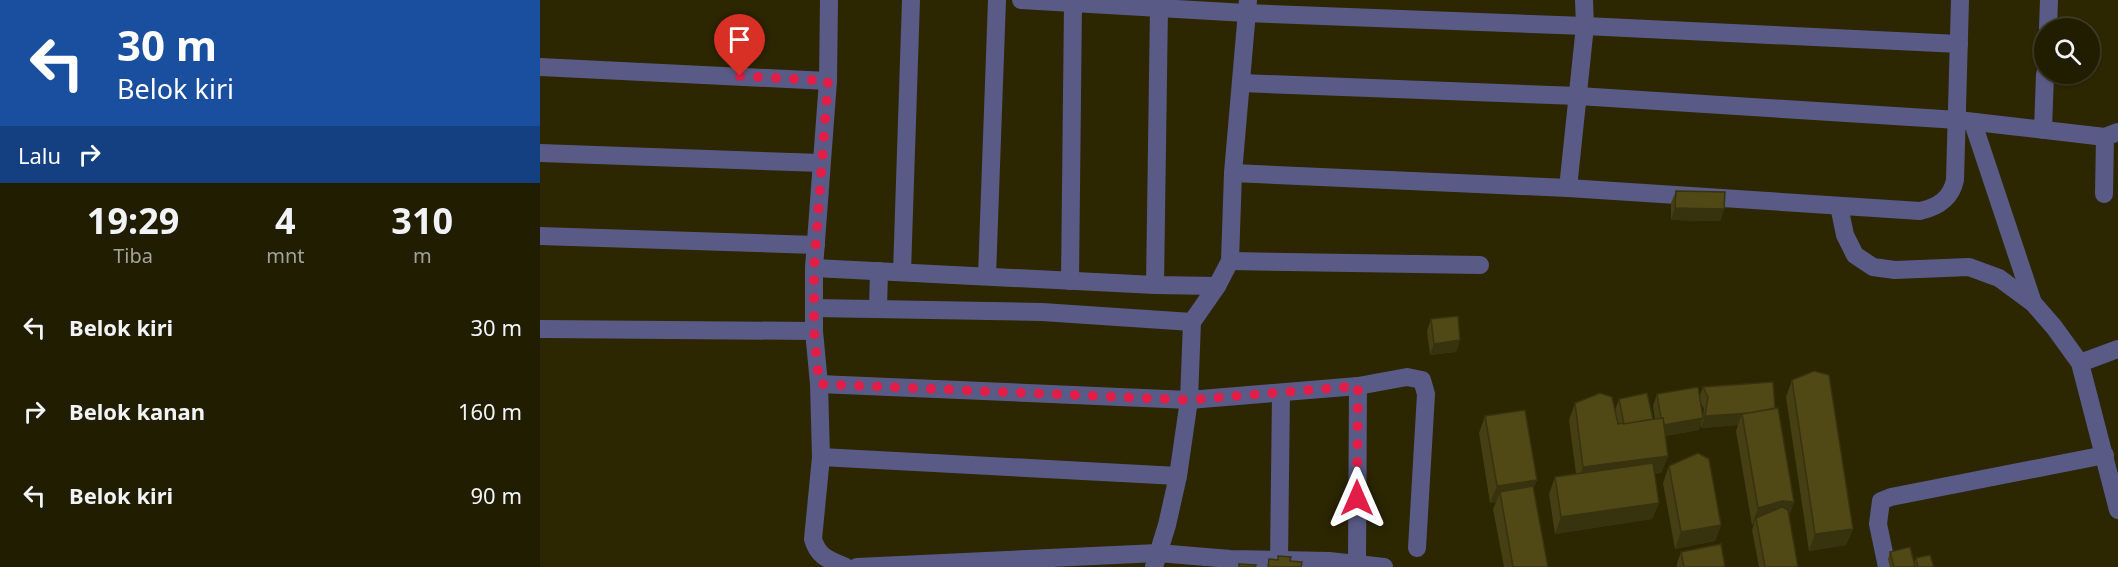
<!DOCTYPE html>
<html lang="id">
<head>
<meta charset="utf-8">
<style>
  :root { --surface:#211d00; --page:#2d2a0f; --text:#f1f3f6; --muted:#a2a299; --line:#3e3b22 }
  body { margin:0; font-family:"Noto Sans",sans-serif; background:var(--page); color:var(--text); height:100vh; display:flex; flex-direction:column; font-size:22px; white-space:nowrap }
  * { box-sizing:border-box; margin:0 }
  p { font-size:20px; color:var(--muted) }
  .icon { flex:none; width:33px; height:33px; fill:none; stroke:currentColor; stroke-width:2; stroke-linecap:round; stroke-linejoin:round }
  .map { position:relative; flex:1; overflow:hidden }
  .details { display:flex; flex-direction:column; background:var(--surface); width:540px }
  .details>* { flex:none }
  .guide { background:#1a4fa0; color:#fff; overflow:hidden }
  .controls { position:absolute; left:1494px; top:18px; display:grid; gap:12px }
  .controls a { display:grid; place-items:center; width:66px; height:66px; border-radius:50%; background:var(--surface); box-shadow:0 2px 4px #0004,0 0 0 2px var(--line); font-size:30px }
  .pin { position:absolute; display:grid; place-items:center; width:51px; height:51px; color:#fff; margin:-62px -26px; border-radius:50% 50% 50% 0; rotate:-45deg; box-shadow:0 0 6px #0007 }
  .pin .icon { rotate:45deg }
  .me { position:absolute; width:66px; margin:-33px; rotate:0deg; stroke-linejoin:round; filter:drop-shadow(0 0 4px #0008) }
  .turn { display:flex; align-items:center; gap:21px; height:126px; padding:0 18px; font-size:27px }
  .turn .icon { width:78px; height:78px; stroke-width:2.5 }
  .turn b { display:block; font-size:42px; line-height:51px }
  .then { display:flex; align-items:center; height:57px; padding:0 18px; background:#0003; gap:12px; font-size:22px }
  .eta { display:flex; justify-content:space-evenly; align-items:center; height:102px; text-align:center }
  .eta b { font-size:36px; font-weight:700; line-height:42px }
  ul { padding:0; list-style:none }
  li { display:flex; align-items:center; gap:18px; height:84px; padding:0 18px }
  li div { flex:1 }
  li b { display:block; font-size:22px }
  li em { font-style:normal }
  main { display:flex; flex:1; min-height:0 }
  .map>svg:first-child { display:block }
</style>
</head>
<body>
<main>
<section class="details">
<div class="guide">
<div class="turn"><svg class="icon" aria-label="left" viewBox="0 0 24 24"><path d="M17 20v-9H6M10 6l-5 5 5 5"/></svg><div><b>30 m</b>Belok kiri</div></div>
<div class="then">Lalu<svg class="icon" aria-label="right" viewBox="0 0 24 24"><path d="M7 20v-9h11M14 6l5 5-5 5"/></svg></div>
</div>
<div class="eta">
<div><b>19:29</b><p>Tiba</p></div>
<div><b>4</b><p>mnt</p></div>
<div><b>310</b><p>m</p></div>
</div>
<ul>
<li><svg class="icon" aria-label="left" viewBox="0 0 24 24"><path d="M17 20v-9H6M10 6l-5 5 5 5"/></svg><div><b>Belok kiri</b></div><em>30 m</em></li>
<li><svg class="icon" aria-label="right" viewBox="0 0 24 24"><path d="M7 20v-9h11M14 6l5 5-5 5"/></svg><div><b>Belok kanan</b></div><em>160 m</em></li>
<li><svg class="icon" aria-label="left" viewBox="0 0 24 24"><path d="M17 20v-9H6M10 6l-5 5 5 5"/></svg><div><b>Belok kiri</b></div><em>90 m</em></li>
</ul>
</section>
<div class="map">
<svg width="1578" height="567" viewBox="0 0 1578 567">
  <rect width="100%" height="100%" fill="#2c2700"/>
  <g fill="none" stroke-linecap="round" stroke-linejoin="round">
    <g stroke="#595b86" stroke-width="18">
      <path d="M289,0L288,81L274,268V331L279,384L281,457L273,539C278,557 289,560 306,567"/>
      <polyline points="481,0 706,13 1045,26 1419,44"/>
      <polyline points="1508,28 1509,0"/>
      <polyline points="0,67 288,81"/>
      <polyline points="701,83 1038,96 1418,120 1565,137 1578,132"/>
      <polyline points="1433,123 1493,303"/>
      <polyline points="1503,130 1505,74"/>
      <polyline points="0,153 281,163"/>
      <path d="M693,173L1028,188L1380,211C1398,207 1411,199 1415,180L1420,0"/>
      <polyline points="1028,188 1045,26 1044,0"/>
      <polyline points="1564,194 1565,137"/>
      <polyline points="1299,206 1305,235 1315,255 1333,267 1355,270 1429,267 1459,278 1493,303 1514,327 1540,363 1578,510"/>
      <polyline points="0,236 276,245"/>
      <polyline points="690,261 940,265"/>
      <polyline points="274,268 615,285 677,286"/>
      <polyline points="362,272 371,0"/>
      <polyline points="447,276 457,0"/>
      <polyline points="530,281 533,3"/>
      <polyline points="615,285 619,7"/>
      <polyline points="274,308 502,312 652,322"/>
      <polyline points="338,309 339,271"/>
      <polyline points="0,329 274,331"/>
      <polyline points="1540,363 1578,349"/>
      <polyline points="279,384 649,400 818,386 867,377 882,380 886,394 877,548"/>
      <polyline points="281,457 638,476"/>
      <polyline points="739,560 741,393"/>
      <polyline points="817,565 818,386"/>
      <polyline points="317,567 618,553 690,559 789,561 844,567"/>
      <polyline points="614,567 627,525 638,476 649,400 652,322 677,286 690,261 693,173 708,0"/>
      <polyline points="1347,567 1338,524 1341,501 1351,497 1565,455"/>
    </g>
  </g>
  <g fill="#453f13" fill-rule="evenodd">
    <polygon points="1136,191 1184,209 1180,221 1131,220 1131,203"/>
    <polygon points="891,319 920,340 916,352 890,355 887,331"/>
    <polygon points="1252,380 1313,529 1306,545 1269,551 1246,397"/>
    <path d="M1163,387L1235,408L1254,502L1249,516L1258,567H1219L1212,530L1214,524L1212,525L1196,431L1198,425L1161,428V423L1159,430L1125,436L1128,456L1121,473L1114,474L1119,503L1112,519L1015,534L1009,494L1015,477L1036,474L1029,420L1035,403L1075,410L1079,399L1113,420L1115,419L1113,406L1117,394L1159,398ZM1160,401L1164,409L1163,416Z"/>
    <polygon points="945,416 997,480 993,489 1008,567 964,567 953,509 956,502 950,503 939,433"/>
    <polygon points="1129,466 1181,525 1175,541 1135,549 1123,483"/>
    <polygon points="1141,552 1185,567 1137,567 1137,563"/>
    <polygon points="1350,552 1374,563 1376,558 1394,567 1350,567 1348,559"/>
  </g>
  <g fill="#38330f">
    <polygon points="1135,208 1184,209 1180,221 1131,220"/>
    <polygon points="920,340 916,352 890,355 894,344"/>
    <polygon points="1235,411 1202,414 1198,425 1161,428 1165,416"/>
    <polygon points="1163,418 1159,430 1118,437 1122,425"/>
    <polygon points="1128,456 1121,473 1037,484 1043,467"/>
    <polygon points="997,480 990,497 960,492 956,502 950,503 957,486"/>
    <polygon points="1242,501 1254,502 1248,519 1216,518 1214,524 1212,525 1218,508"/>
    <polygon points="1119,503 1112,519 1015,534 1021,517"/>
    <polygon points="1181,525 1175,541 1135,549 1141,532"/>
    <polygon points="1313,529 1306,545 1269,551 1275,534"/>
  </g>
  <g fill="#504916" stroke="#38330f" stroke-width="1.5">
    <polygon points="1136,191 1185,192 1184,209 1135,208"/>
    <polygon points="918,316 920,340 894,344 891,319"/>
    <polygon points="1274,371 1289,375 1313,529 1275,534 1252,380"/>
    <polygon points="1233,382 1235,408 1211,413 1165,416 1168,397 1163,387"/>
    <polygon points="1158,387 1163,418 1124,425 1123,418 1121,418 1117,394"/>
    <polygon points="1060,393 1072,397 1078,424 1123,418 1128,456 1043,467 1035,403"/>
    <polygon points="1107,393 1113,419 1084,424 1079,399"/>
    <polygon points="1238,408 1254,502 1242,501 1218,508 1202,414"/>
    <polygon points="985,410 997,480 957,486 945,416"/>
    <polygon points="1158,453 1169,459 1181,525 1141,532 1129,466"/>
    <polygon points="1113,463 1119,503 1021,517 1015,477"/>
    <polygon points="993,486 1008,567 973,567 960,492"/>
    <polygon points="1242,507 1248,510 1258,567 1225,567 1216,518"/>
    <polygon points="1181,544 1185,567 1144,567 1141,552"/>
    <polygon points="1370,547 1375,566 1371,567 1354,567 1350,552"/>
    <polygon points="1390,555 1394,567 1378,567 1376,558"/>
    <polygon points="738,556 751,557 750,561 762,562 761,567 728,567 729,559 738,560"/>
    <polygon points="699,564 716,565 715,567 699,567"/>
  </g>
  <g fill="none" stroke-linecap="round" stroke-linejoin="round">
    <polyline stroke="#e11d48" stroke-width="10" stroke-dasharray="0 18" points="200,76 288,81 274,268 274,331 279,384 649,400 818,386 817,498"/>
  </g>
</svg>
<div class="controls">
<a><svg class="icon" aria-label="search" viewBox="0 0 24 24"><circle cx="10" cy="10" r="6"/><path d="M15 15l6 6"/></svg></a>
</div>
<div class="pin" style="left:200px;top:76px;background:#d93025"><svg class="icon" aria-label="arrive" viewBox="0 0 24 24"><path d="M6 21V4h12l-3 4 3 4H6"/></svg></div>
<svg class="me" style="left:817px;top:498px" viewBox="-20 -20 40 40"><path d="M0-17L14 15 0 8-14 15z" fill="#e11d48" stroke="#fff" stroke-width="4"/></svg>
</div>
</main>
</body>
</html>
